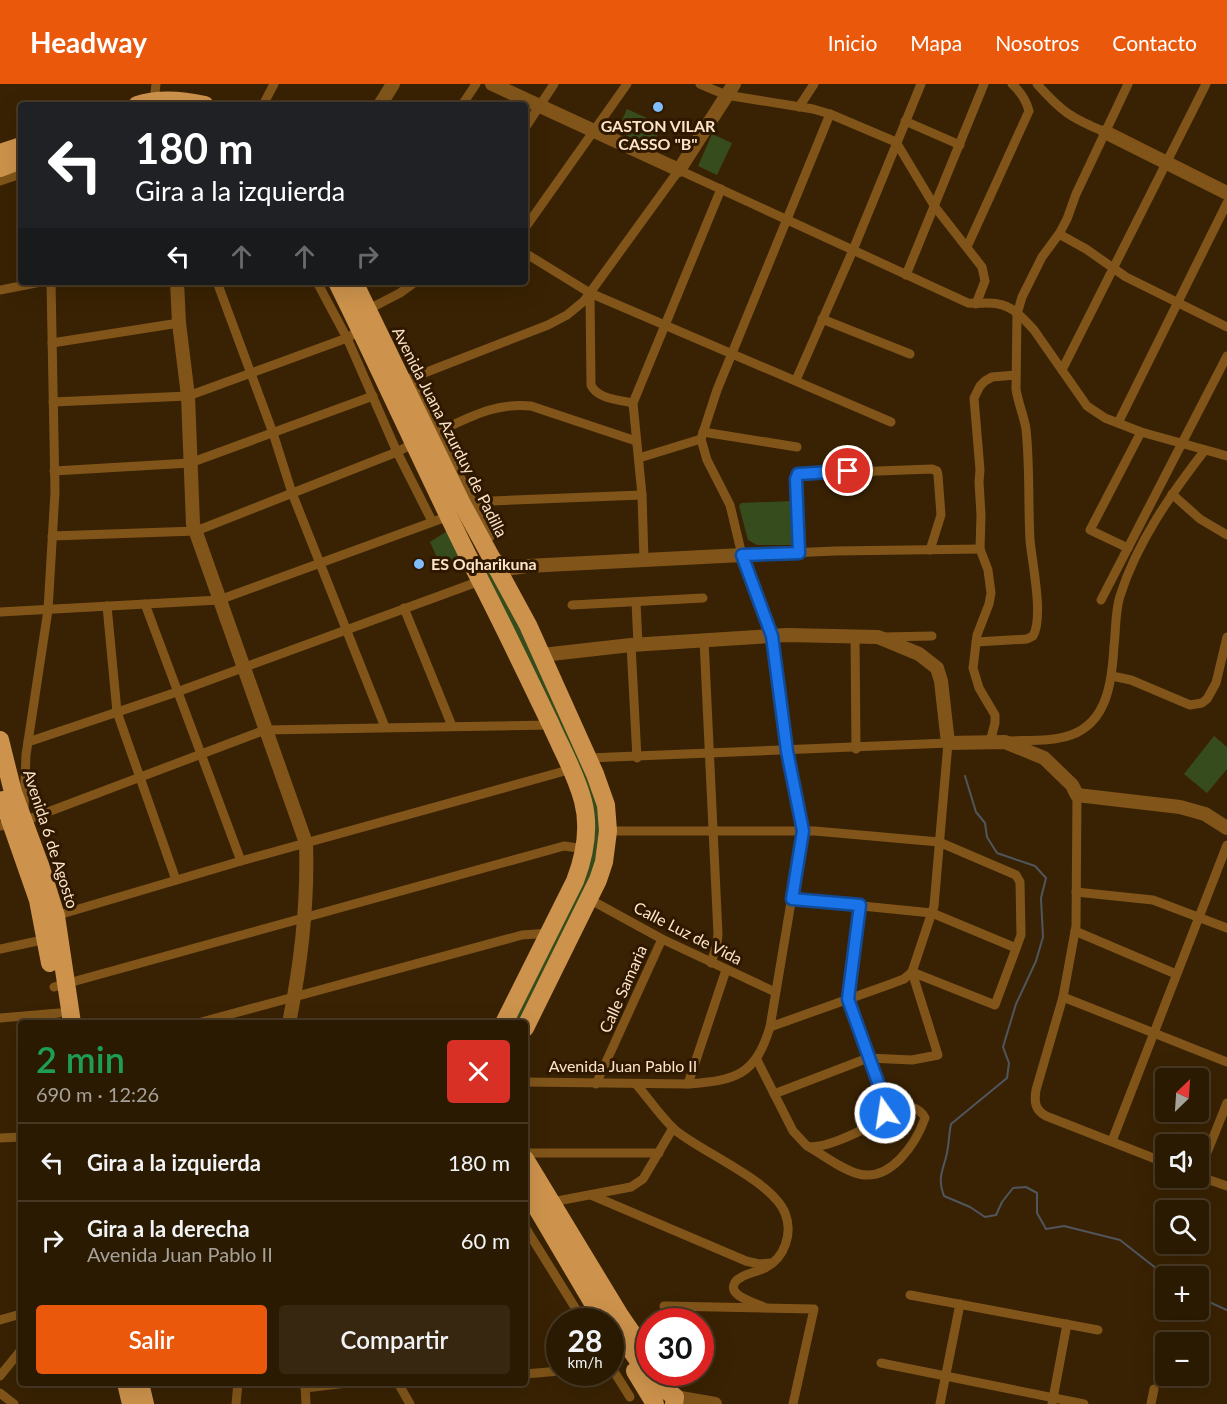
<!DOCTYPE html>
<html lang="es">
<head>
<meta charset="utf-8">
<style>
  :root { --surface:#2b1a02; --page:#372711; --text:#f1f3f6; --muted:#a6a199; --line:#473824; --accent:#ea580c }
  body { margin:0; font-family:Lato,sans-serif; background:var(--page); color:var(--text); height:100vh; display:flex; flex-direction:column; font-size:22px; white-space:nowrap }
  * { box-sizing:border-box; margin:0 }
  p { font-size:20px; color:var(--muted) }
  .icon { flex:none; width:33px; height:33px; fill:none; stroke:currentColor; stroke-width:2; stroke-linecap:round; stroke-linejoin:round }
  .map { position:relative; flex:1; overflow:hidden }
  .side { position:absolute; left:18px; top:936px; width:510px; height:366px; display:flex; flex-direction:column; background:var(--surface); border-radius:6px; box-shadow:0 6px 24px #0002,0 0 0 2px var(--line) }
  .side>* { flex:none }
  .banner { position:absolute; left:18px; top:18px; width:510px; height:183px; border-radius:6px; box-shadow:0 6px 24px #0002,0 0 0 2px var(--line); background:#202124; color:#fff; overflow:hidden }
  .needle { width:39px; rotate:25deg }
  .buttons { position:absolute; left:1155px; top:984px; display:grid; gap:12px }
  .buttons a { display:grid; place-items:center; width:54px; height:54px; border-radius:6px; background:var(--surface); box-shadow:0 6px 24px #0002,0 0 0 2px var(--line); font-size:30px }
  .speed { position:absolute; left:546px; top:1224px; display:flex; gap:12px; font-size:30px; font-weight:700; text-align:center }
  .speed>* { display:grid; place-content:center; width:78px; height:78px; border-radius:50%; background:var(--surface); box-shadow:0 6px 24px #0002,0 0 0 2px var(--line); line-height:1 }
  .speed small { font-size:15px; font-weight:400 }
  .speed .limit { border:9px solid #d22; background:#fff; color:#111 }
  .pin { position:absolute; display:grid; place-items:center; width:51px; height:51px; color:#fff; margin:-26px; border:3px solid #fff; border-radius:50%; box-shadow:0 2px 6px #0007 }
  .me { position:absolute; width:66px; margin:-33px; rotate:347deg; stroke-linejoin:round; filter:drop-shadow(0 0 4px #0008) }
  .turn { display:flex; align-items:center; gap:21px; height:126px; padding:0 18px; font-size:27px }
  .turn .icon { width:78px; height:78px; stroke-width:2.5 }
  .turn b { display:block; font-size:42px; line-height:51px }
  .lanes { display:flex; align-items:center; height:57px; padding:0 18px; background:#0003; justify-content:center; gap:30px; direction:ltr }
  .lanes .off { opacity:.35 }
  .round { display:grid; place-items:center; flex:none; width:63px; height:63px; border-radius:6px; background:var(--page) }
  .headline { display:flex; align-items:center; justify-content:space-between; height:102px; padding:0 18px }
  h1 { font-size:36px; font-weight:600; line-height:45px; color:#1e9e55 }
  .primary-button { display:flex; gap:12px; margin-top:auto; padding:12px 18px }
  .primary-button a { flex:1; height:69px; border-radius:6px; background:var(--accent); color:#fff; font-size:24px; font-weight:600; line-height:69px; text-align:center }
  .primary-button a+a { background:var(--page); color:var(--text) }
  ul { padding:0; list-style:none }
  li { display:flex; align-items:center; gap:18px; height:78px; padding:0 18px; border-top:2px solid var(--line) }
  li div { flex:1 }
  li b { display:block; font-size:22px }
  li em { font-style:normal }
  header { display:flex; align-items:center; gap:36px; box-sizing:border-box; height:84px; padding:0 30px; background:var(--accent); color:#fff }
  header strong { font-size:28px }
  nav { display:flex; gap:33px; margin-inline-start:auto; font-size:21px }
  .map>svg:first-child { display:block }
</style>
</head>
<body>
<header>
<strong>Headway</strong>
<nav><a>Inicio</a><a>Mapa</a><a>Nosotros</a><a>Contacto</a></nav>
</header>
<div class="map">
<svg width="1227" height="1320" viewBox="0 0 1227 1320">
  <rect width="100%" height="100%" fill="#392203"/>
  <g fill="#374c1d">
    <polygon points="627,25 662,41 652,63 617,47"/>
    <polygon points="712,50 732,59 717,91 698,82"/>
    <polygon points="793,417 795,461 757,461 748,456 739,422 741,419"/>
    <polygon points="447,447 463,476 440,480 430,458"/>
    <polygon points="486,477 520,539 589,692 601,733 599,777 521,939 511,939 591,736 478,480"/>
    <polygon points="1214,652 1227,663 1227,685 1207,709 1184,690"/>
  </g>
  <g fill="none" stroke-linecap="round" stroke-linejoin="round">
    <g stroke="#4f565d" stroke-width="2">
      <path d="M965,692L976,728L985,739L987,753L997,769L1035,782L1046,794L1041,814L1043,853L1036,877L1016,920L1003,963L1009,979L1007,994L951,1040C949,1049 949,1059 947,1069C943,1087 937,1093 944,1112L970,1123L985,1133L996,1131L1002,1118L1013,1104L1026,1103L1037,1109V1129L1046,1145L1064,1142L1120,1156L1166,1192"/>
      <polyline points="1198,1213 1227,1226"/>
    </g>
    <g stroke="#81551a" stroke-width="9">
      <polyline points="700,0 726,11 813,25 830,30 896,58 935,123 982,183 985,197 976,220"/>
      <path d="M1037,0C1062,28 1071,34 1105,48"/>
      <polyline points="154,17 156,0"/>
      <polyline points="263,21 274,0"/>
      <polyline points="462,21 476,0"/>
      <polyline points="799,23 814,0"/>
      <polyline points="905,37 960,61"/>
      <polyline points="525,44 554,0"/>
      <polyline points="0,97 21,90"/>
      <polyline points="525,144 627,0"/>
      <polyline points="1059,150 1086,165 1126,193 1227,243"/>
      <path d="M967,163L1029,27C1026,16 1021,8 1012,0"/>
      <polyline points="525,169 590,209 891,338"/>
      <polyline points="906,191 984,0"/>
      <polyline points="217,198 273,349 292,409 385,643"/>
      <polyline points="317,198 347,254 397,368 432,437"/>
      <polyline points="0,206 41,198"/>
      <path d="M590,209L591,301C597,315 620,316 633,319"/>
      <polyline points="367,226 400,209 415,198"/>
      <polyline points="822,235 910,270"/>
      <polyline points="52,259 179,239"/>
      <polyline points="1062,286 1206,0"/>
      <polyline points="411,294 490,453"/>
      <polyline points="796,296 853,166 921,0"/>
      <path d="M401,298L548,241L567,231L584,217L679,86L968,219C978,220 989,218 998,220C1013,222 1025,236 1034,246L1087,322L1105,334L1141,348L1227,372"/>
      <polyline points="53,318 188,312 347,254 361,246"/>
      <polyline points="1118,339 1227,119"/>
      <path d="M438,348C468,334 496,318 531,322L636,357"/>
      <polyline points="703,348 797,363"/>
      <polyline points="701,355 707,376 730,421 742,471 835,467 980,465"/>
      <polyline points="639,374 701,355 717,306 830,30"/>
      <polyline points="54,387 190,379 373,312"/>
      <polyline points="1172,410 1200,435 1227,451"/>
      <polyline points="467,418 642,411"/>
      <polyline points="52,452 196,447 397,368 414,359"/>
      <polyline points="1128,464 1090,446 1141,348"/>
      <polyline points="799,469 796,395 798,390 932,385 937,387 938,391 941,431 930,466"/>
      <polyline points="644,476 642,411 633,319 721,105"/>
      <polyline points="1101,516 1227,272"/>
      <polyline points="636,518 638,560"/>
      <polyline points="145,520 241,777"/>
      <polyline points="572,521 703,514"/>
      <polyline points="107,522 117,628 176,796"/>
      <polyline points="404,524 452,642"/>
      <polyline points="0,528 219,516 449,432"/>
      <polyline points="855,553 856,665"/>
      <polyline points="883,553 932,552"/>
      <polyline points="704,556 718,850 717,860 711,879"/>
      <path d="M976,558L1027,555L1033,552C1044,533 1032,479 1030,456C1028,420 1030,382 1026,345C1024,332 1018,319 1016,305L1017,230L1022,213L1042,173L1059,150L1067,135L1076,110L1128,0"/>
      <polyline points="631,561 637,674"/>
      <polyline points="1112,592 1131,596 1190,621 1202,619 1207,615 1216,599 1227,553"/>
      <path d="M1007,657C1027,656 1051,658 1071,651C1108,638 1112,596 1114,562C1116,546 1115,528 1120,512C1137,458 1171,410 1205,366"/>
      <polyline points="28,658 177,608 480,497"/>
      <polyline points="990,658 995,639 995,631 979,604 973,584 977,551 989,520 991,509 988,486 980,465 981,431 979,398 980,386 974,314 980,302 985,297 992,293 1016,291"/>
      <polyline points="588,674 948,659 934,822 912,888 904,895 888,901 770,943"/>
      <path d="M1077,711L1076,842L1063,913L1036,1006C1034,1018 1035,1026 1046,1032L1166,1079"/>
      <polyline points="24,725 26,671 48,526 55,408 51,198"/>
      <polyline points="0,742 24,737 265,646 550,641"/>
      <polyline points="608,747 815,747 939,758 1016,791 1020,798 1021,851 995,921 912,888"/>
      <polyline points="1076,808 1153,816 1227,844"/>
      <polyline points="589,815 662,855 775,908"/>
      <polyline points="792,815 932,829 1016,864"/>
      <polyline points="55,832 241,777 572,685"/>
      <polyline points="1075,847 1176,890"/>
      <polyline points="0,865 47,855"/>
      <polyline points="54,903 564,762 585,765"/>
      <polyline points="1063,913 1227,978"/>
      <polyline points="0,934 59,929"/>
      <polyline points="198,939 522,851 550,849"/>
      <path d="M757,976L793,1047L807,1062C824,1067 863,1045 879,1038C886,1031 887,1024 884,1015L848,915L860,821"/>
      <path d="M525,998L688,1000C736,996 755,992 770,943L803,747L787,667L772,552"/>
      <polyline points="596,1000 662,855"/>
      <path d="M636,1000C649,1015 661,1033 675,1046C703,1069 772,1097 785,1129C793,1149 785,1174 765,1184C757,1188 747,1189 740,1194C734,1197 731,1204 736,1209C742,1216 756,1219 764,1223"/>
      <polyline points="688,1000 726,886"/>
      <polyline points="774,1010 868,974 912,976 938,971 912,888"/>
      <polyline points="0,1054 21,1053"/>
      <polyline points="1112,1057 1227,761"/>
      <path d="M809,1063C825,1072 842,1086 859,1090C891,1098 916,1059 925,1034C918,1020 900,1021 885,1019"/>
      <polyline points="525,1069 659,1069"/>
      <polyline points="1198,1091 1227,1019"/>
      <polyline points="1198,1092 1227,1102"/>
      <polyline points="591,1111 746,1177 759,1180 770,1179"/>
      <polyline points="552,1118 631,1103 643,1095 673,1044"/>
      <polyline points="525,1143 584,1238"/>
      <polyline points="910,1211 1098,1246"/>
      <polyline points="664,1222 814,1225 793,1320"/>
      <polyline points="0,1236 21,1230"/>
      <polyline points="881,1279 1084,1320"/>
      <polyline points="610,1281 630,1313"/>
      <polyline points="525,1290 560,1287"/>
      <polyline points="0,1292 21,1266"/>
      <polyline points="305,1299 306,1320"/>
      <polyline points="398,1299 410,1320"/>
      <polyline points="305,1304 347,1299"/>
      <polyline points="0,1309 14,1320"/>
      <polyline points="236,1320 238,1299"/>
      <polyline points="940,1320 960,1220"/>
      <polyline points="1052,1320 1067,1240"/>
      <polyline points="1151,1320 1154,1305"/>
    </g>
    <g stroke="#81551a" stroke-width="14">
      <polyline points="492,0 679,86 734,0"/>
      <polyline points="380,21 393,0"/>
      <polyline points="1105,48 1227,109"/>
      <path d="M177,198L179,239L188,312L193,440L306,759C308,819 301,880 289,939"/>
      <polyline points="495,475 505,485 527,482 742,471 772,552"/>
      <polyline points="542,571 631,561 787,551 878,553 919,570 937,584 941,597 948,659 1005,658 1044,674 1072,701 1077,711 1180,723 1205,730 1227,744"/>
      <polyline points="675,1313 715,1320"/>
    </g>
    <g stroke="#cd934c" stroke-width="18">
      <path d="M137,21C158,14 183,16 205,21"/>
      <polyline points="0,69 21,62"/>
      <polyline points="0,84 21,76"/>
      <path d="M337,198C386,297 431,399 481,498C505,545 528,593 551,641C562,666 576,690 583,717C590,744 585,771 575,797L504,939"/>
      <polyline points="354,198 461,418 528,541 595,690 606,721 608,747 604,778 598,796 525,944"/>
      <polyline points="0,656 13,708 40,781 56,832 72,939"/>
      <polyline points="3,716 38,816 50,879"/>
      <polyline points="525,1075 619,1230 650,1275"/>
      <polyline points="525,1104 604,1238"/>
      <polyline points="610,1244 624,1256 652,1296 675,1313 674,1320"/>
      <polyline points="635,1287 655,1320"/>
      <polyline points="126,1299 131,1320"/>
      <polyline points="140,1299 145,1320"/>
    </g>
  </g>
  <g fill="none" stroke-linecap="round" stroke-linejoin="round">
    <defs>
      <polyline id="route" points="848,387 798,390 796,395 799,469 742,471 772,552 787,667 803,747 792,815 860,821 848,915 884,1015 885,1029"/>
    </defs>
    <use href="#route" stroke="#114b97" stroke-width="15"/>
    <use href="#route" stroke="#1a73e8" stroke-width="10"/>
  </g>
  <g fill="#80bdfa" stroke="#2e1800" stroke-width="2">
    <circle cx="658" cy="23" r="6"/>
    <circle cx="419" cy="480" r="6"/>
  </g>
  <g text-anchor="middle" stroke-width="6" stroke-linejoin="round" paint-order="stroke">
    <g font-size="16" font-weight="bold" fill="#fde3c7" stroke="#2e1800">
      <text x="658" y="48">GASTON VILAR<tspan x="658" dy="18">CASSO "B"</tspan></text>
      <text x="431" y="486" text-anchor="start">ES Oqharikuna</text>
    </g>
    <g font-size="16" fill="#fde3c7" stroke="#2e1800">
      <text transform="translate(450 348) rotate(63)" y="6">Avenida Juana Azurduy de Padilla</text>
      <text transform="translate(51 755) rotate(72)" y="6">Avenida 6 de Agosto</text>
      <text transform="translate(688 849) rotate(27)" y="6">Calle Luz de Vida</text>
      <text transform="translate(623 905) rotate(-66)" y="6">Calle Samaria</text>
      <text x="623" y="988">Avenida Juan Pablo II</text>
    </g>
  </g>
</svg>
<div class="buttons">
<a><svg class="needle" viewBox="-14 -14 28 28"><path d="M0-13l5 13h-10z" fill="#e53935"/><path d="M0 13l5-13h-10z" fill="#a6a199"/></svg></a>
<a><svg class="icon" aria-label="sound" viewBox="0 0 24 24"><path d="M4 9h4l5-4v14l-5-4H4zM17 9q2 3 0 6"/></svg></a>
<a><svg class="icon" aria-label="search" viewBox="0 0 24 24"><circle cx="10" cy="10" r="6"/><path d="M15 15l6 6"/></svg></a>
<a>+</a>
<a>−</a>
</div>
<div class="speed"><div>28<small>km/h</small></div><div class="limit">30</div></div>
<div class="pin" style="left:848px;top:387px;background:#d93025"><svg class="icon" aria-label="arrive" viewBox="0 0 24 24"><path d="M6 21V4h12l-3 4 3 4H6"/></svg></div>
<svg class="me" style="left:885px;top:1029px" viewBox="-20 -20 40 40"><circle r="17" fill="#1a73e8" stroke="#fff" stroke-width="3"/><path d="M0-11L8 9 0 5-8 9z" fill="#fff"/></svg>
<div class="banner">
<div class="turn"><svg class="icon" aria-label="left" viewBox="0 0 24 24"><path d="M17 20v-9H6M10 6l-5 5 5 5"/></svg><div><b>180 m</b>Gira a la izquierda</div></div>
<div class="lanes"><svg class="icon" aria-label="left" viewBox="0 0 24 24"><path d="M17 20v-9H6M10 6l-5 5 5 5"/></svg><svg class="icon off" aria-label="ahead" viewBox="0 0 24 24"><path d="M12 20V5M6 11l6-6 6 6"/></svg><svg class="icon off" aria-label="ahead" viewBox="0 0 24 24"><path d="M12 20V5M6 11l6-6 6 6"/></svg><svg class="icon off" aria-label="right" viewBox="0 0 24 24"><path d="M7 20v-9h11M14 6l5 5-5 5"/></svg></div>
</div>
<section class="side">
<div class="headline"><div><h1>2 min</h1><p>690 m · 12:26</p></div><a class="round" style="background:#d93025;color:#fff"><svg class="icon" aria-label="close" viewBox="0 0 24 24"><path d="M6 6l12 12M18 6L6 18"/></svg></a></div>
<ul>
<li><svg class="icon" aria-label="left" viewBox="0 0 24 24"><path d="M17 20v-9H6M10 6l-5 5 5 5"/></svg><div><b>Gira a la izquierda</b></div><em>180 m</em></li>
<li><svg class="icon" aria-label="right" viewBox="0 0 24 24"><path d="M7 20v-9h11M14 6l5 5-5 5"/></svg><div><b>Gira a la derecha</b><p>Avenida Juan Pablo II</p></div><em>60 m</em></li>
</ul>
<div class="primary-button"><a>Salir</a><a>Compartir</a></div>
</section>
</div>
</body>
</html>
